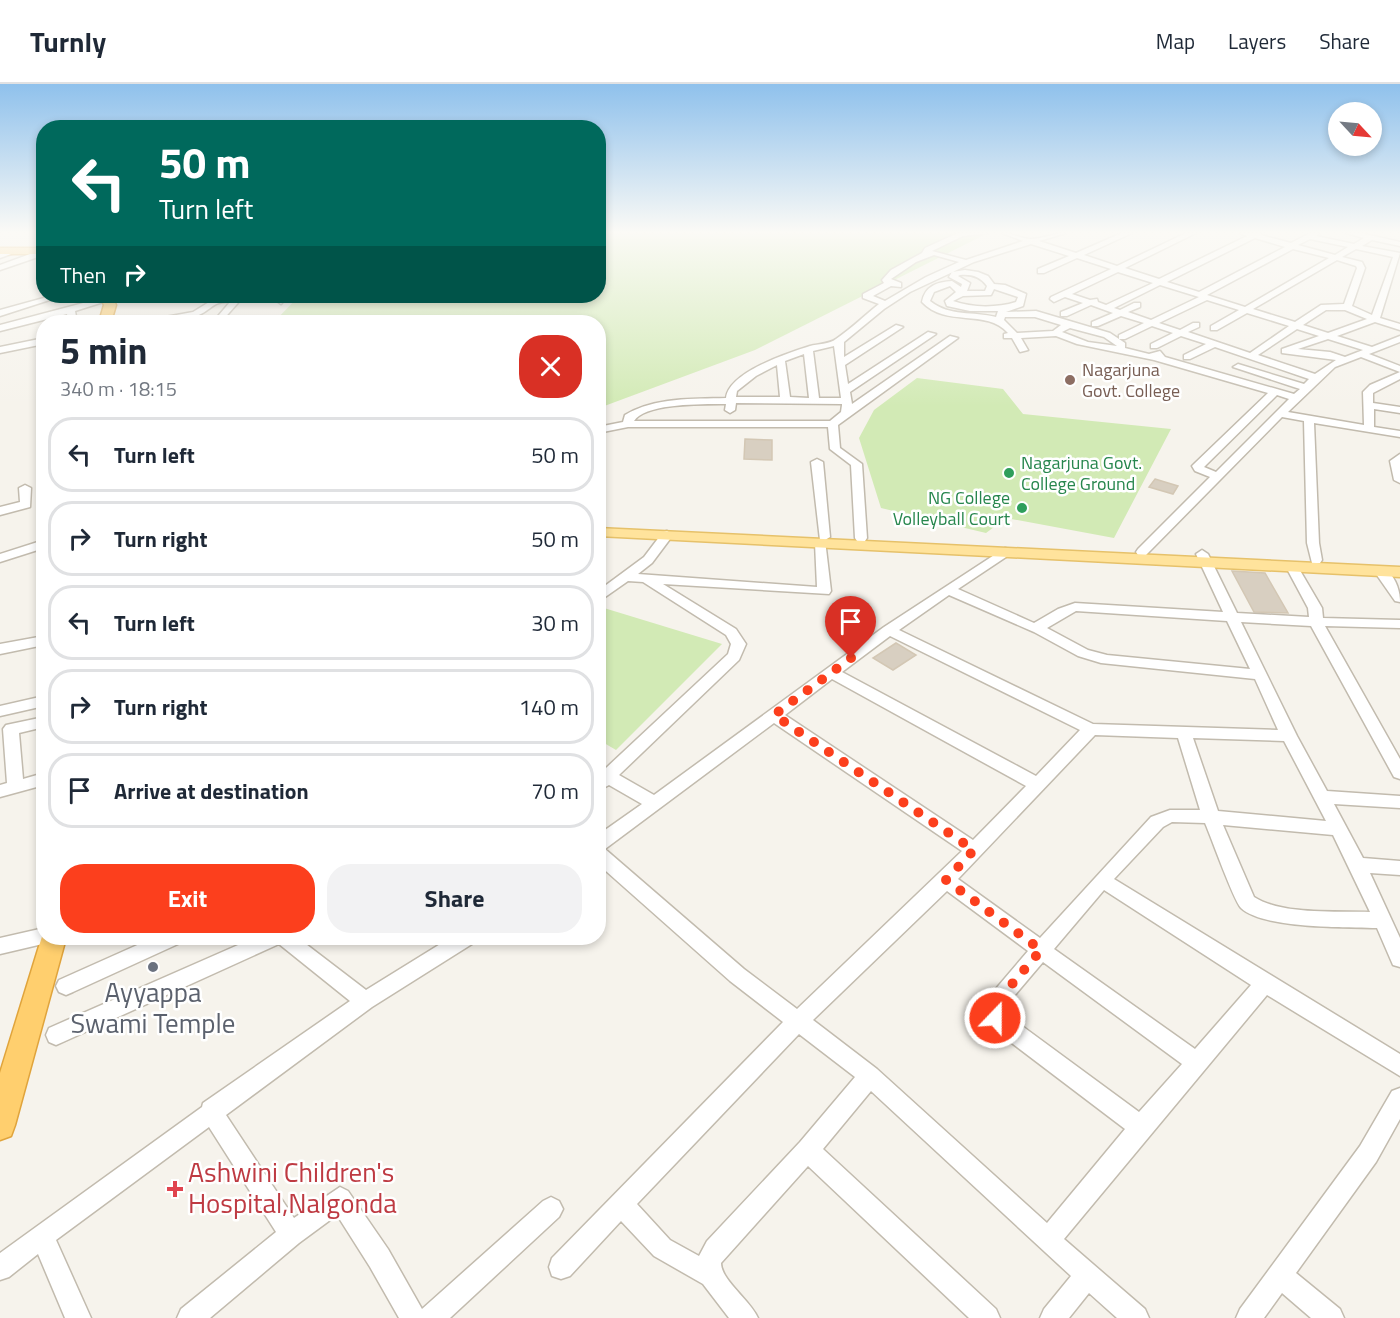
<!DOCTYPE html>
<html lang="en">
<head>
<meta charset="utf-8">
<style>
  :root { --surface:#fff; --page:#f2f2f3; --text:#1f2937; --muted:#747a83; --line:#e0e1e3; --accent:#fc3f1d }
  body { margin:0; font-family:"Titillium Web",sans-serif; background:var(--page); color:var(--text); height:100vh; display:flex; flex-direction:column; font-size:22px; white-space:nowrap }
  * { box-sizing:border-box; margin:0 }
  p { font-size:20px; color:var(--muted) }
  .icon { flex:none; width:33px; height:33px; fill:none; stroke:currentColor; stroke-width:2; stroke-linecap:round; stroke-linejoin:round }
  .map { position:relative; flex:1; overflow:hidden }
  .side { position:absolute; left:36px; top:231px; width:570px; height:630px; display:flex; flex-direction:column; background:var(--surface); border-radius:24px; box-shadow:0 3px 9px #0003 }
  .side>* { flex:none }
  .banner { position:absolute; left:36px; top:36px; width:570px; height:183px; border-radius:24px; box-shadow:0 3px 9px #0003; background:#00695c; color:#fff; overflow:hidden }
  .needle { width:39px; rotate:116deg }
  .buttons { position:absolute; left:1328px; top:18px; display:grid; gap:12px }
  .buttons a { display:grid; place-items:center; width:54px; height:54px; border-radius:50%; background:var(--surface); box-shadow:0 3px 9px #0003; font-size:30px }
  .pin { position:absolute; display:grid; place-items:center; width:51px; height:51px; color:#fff; margin:-62px -26px; border-radius:50% 50% 50% 0; rotate:-45deg; box-shadow:0 0 6px #0007 }
  .pin .icon { rotate:45deg }
  .me { position:absolute; width:66px; margin:-33px; rotate:22deg; stroke-linejoin:round; filter:drop-shadow(0 0 4px #0008) }
  .turn { display:flex; align-items:center; gap:21px; height:126px; padding:0 24px; font-size:27px }
  .turn .icon { width:78px; height:78px; stroke-width:2.5 }
  .turn b { display:block; font-size:42px; line-height:51px }
  .then { display:flex; align-items:center; height:57px; padding:0 24px; background:#0003; gap:12px; font-size:22px }
  .round { display:grid; place-items:center; flex:none; width:63px; height:63px; border-radius:24px; background:var(--page) }
  .headline { display:flex; align-items:center; justify-content:space-between; height:102px; padding:0 24px }
  h1 { font-size:36px; font-weight:700; line-height:45px }
  .primary-button { display:flex; gap:12px; margin-top:auto; padding:12px 24px }
  .primary-button a { flex:1; height:69px; border-radius:24px; background:var(--accent); color:#fff; font-size:24px; font-weight:700; line-height:69px; text-align:center }
  .primary-button a+a { background:var(--page); color:var(--text) }
  ul { padding:0; list-style:none }
  li { display:flex; align-items:center; gap:18px; height:75px; margin:0 12px 9px; padding:0 12px; border:3px solid var(--line); border-radius:24px }
  li div { flex:1 }
  li b { display:block; font-size:22px }
  li em { font-style:normal }
  header { display:flex; align-items:center; gap:36px; box-sizing:border-box; height:84px; padding:0 30px; background:var(--surface); border-bottom:2px solid var(--line) }
  header strong { font-size:28px }
  nav { display:flex; gap:33px; margin-inline-start:auto; font-size:21px }
  .map>svg:first-child { display:block }
</style>
</head>
<body>
<header>
<strong>Turnly</strong>
<nav><a>Map</a><a>Layers</a><a>Share</a></nav>
</header>
<div class="map">
<svg width="1400" height="1234" viewBox="0 0 1400 1234">
  <rect width="100%" height="100%" fill="#f6f3ec"/>
  <g fill="#d2eab5">
    <polygon points="599,149 988,149 755,266 599,324 598,238 274,238 299,212 598,212"/>
    <polygon points="917,294 1003,305 1023,330 1171,345 1114,454 1006,434 986,449 881,424 859,354 874,326"/>
    <polygon points="604,524 722,560 616,666 599,656 598,530"/>
  </g>
  <g fill="#d8cfc1" stroke="#d3c7b4" stroke-width="1.5">
    <polygon points="745,355 772,356 772,376 744,375"/>
    <polygon points="1155,395 1178,402 1173,410 1149,403"/>
    <polygon points="1232,487 1265,489 1288,529 1254,528"/>
    <polygon points="896,559 916,571 893,586 873,574"/>
  </g>
  <g fill="none" stroke-linecap="round" stroke-linejoin="round">
    <defs>
      <g id="minor">
        <path d="M958,149H988L963,152L932,167L966,176L1023,157L1002,149C1012,149 1022,155 1031,155C1043,155 1054,149 1066,149L1039,157L1076,169L1122,149H1132L1084,171L1117,182L1186,149H1196L1125,184L1159,195L1247,152L1240,149H1261V151L1291,159L1310,149H1319L1316,152L1354,160L1364,154L1346,149H1361L1400,158V162L1372,156L1362,162L1400,169L1380,234L1400,240V246L1375,238L1337,252L1372,263L1400,252V258L1369,270L1400,282V288L1361,273L1335,283L1288,328L1364,341L1363,308L1370,301L1400,288V295L1373,309V319L1400,323V329L1374,325V343L1400,347V353L1314,339L1319,459L1322,476L1320,479H1312L1307,459L1304,337L1282,333L1146,471H1138L1136,468L1138,465L1210,393L1195,387L1192,382L1194,380L1268,309L1154,276L1077,260L1056,252L1021,254L1028,266L1020,268L1012,254H1004V250L1008,249C986,224 946,244 922,218C925,202 937,198 952,197L961,203L962,200L949,193L952,188L965,186L978,188L988,192L994,200L1005,201L1026,210L1023,222L1006,228L1036,227L1110,249L1119,255V251L1144,239L1121,232L1098,242H1092V238L1113,229L1091,221L1067,232H1061V228L1083,219L1065,213L1054,218L1050,215L1051,213L1111,185L1077,174L1044,189H1038V185L1069,172L1031,160L974,178L910,208L884,225L844,258V273L896,241L903,243L845,281L848,300L928,248L936,250L850,308L852,320L950,252L958,254L838,341L840,364L862,380L867,454L865,457H857L855,454L851,381L830,365L828,343H628L598,349V343L623,338L625,331C655,313 693,315 726,314C729,288 788,269 810,262C817,260 830,260 836,255C851,245 865,231 879,220L863,214V210L884,199L882,196L891,186L922,169L925,164ZM1255,154L1285,163L1199,208L1167,198ZM1310,155L1348,163L1335,171L1298,161ZM1293,165L1329,174L1245,223L1207,211ZM1356,165L1393,173L1372,231L1352,222L1365,184L1362,178L1342,173ZM934,171L959,178L926,193L885,217L873,212L891,202L901,203V199L891,195L916,178ZM1337,176L1356,182L1357,184L1344,220L1321,221L1295,238L1253,225ZM1118,188L1153,199L1106,221L1098,218L1097,215L1090,216L1072,210ZM960,191C971,190 980,192 987,202L985,207H967L970,199L958,192ZM1160,201L1199,213L1151,236L1128,228L1140,223V219H1134L1120,226L1114,224ZM950,202L956,208L945,217L947,222L970,227H998L996,233C973,227 950,233 930,217L934,208ZM994,205L1018,213L1016,218C997,224 972,224 953,217L963,212L991,211ZM1207,216L1239,226L1211,242V246H1217L1247,229L1289,242L1250,269L1188,248L1199,243V239H1193L1180,246L1159,239ZM1326,226H1345L1367,235L1328,249L1303,241ZM1005,233H1035L1061,241L1053,247L1017,249L1004,236ZM1152,242L1173,249L1151,260V264H1157L1181,252L1206,260L1184,271V275H1190L1215,263L1309,295L1304,300L1238,280L1233,283L1300,305L1294,310L1165,273L1160,267L1149,270L1125,264V259L1119,255H1125ZM1070,244L1104,253L1117,262L1088,258L1062,248ZM1297,245L1319,252L1282,265V269L1336,276L1315,290L1258,271ZM1328,255L1363,266L1345,273L1330,268L1298,265ZM834,262L841,314H819L813,267ZM804,270L809,314L790,313L785,277ZM777,281L780,313H736L737,307L756,292ZM1277,311L1289,315L1216,388L1204,383ZM736,319L842,320V321L841,328L830,337H634C645,319 704,320 726,320L725,326L730,329L735,326Z"/>
        <polygon points="41,166 44,166 44,171 0,186 0,181"/>
        <polygon points="7,167 14,169 0,174 0,170"/>
        <polygon points="51,212 62,212 0,232 0,226"/>
        <path d="M219,212H244L221,238H213L230,218C213,216 210,228 196,232C178,238 155,240 138,238L193,228Z"/>
        <polygon points="280,212 288,212 281,220 277,217"/>
        <polygon points="106,213 113,215 75,227 77,238 69,238 67,230 0,247 0,241"/>
        <polygon points="44,254 44,260 0,269 0,263"/>
        <polygon points="1400,370 1400,399 1394,396 1390,377"/>
        <path d="M817,375L823,378L830,453L825,456L831,507L829,510L663,500L736,545L746,560L739,576L619,691L654,711L884,543L1005,464L1009,465L1011,468L1009,471L958,505L1034,539L1058,525L1075,519L1223,528L1196,470L1202,466L1208,470L1237,529L1309,533L1308,524L1286,483L1292,479L1298,483L1322,524L1323,534L1400,536V544L1325,542L1400,675V695L1394,693L1311,542L1241,538L1297,652L1327,707L1400,712V724L1334,720L1363,774L1400,777V791L1370,789L1400,854V883L1393,881L1377,844C1347,843 1263,845 1241,824C1233,815 1212,755 1205,739L1172,738L1163,743L1114,795L1400,970V992L1267,911L1064,1155L1145,1225L1149,1234H1117L1089,1209L1069,1234H1040L1044,1225L1071,1192L871,1007L823,1065L996,1225L1000,1234H969L808,1082L721,1179C721,1196 750,1216 758,1234H729L703,1200L654,1172L621,1137L570,1192L561,1195L552,1192L549,1183L552,1174L783,938L730,897L598,780V751L642,720L609,701L598,707V681L606,684L728,570L731,560L726,551L643,498L628,497L598,518V507L644,473L663,448L667,447L673,451L652,479L638,490L817,503L815,459L820,456L811,378ZM949,511L1034,548L1078,572L1101,579L1255,595L1278,646L1093,640L899,546ZM1076,527L1227,537L1250,585L1107,571L1088,566L1047,544ZM890,552L1080,646L1036,692L842,588ZM832,595L1026,702L973,756L785,631ZM774,639L962,767L797,925L744,885L605,765ZM1095,651L1178,654L1200,726H1170L1151,733L1040,854L958,795ZM1193,654L1284,657L1326,737L1218,727ZM1223,741L1333,751L1370,828C1337,827 1282,831 1254,813ZM1104,806L1251,901L1195,965L1054,865ZM947,807L1028,867L988,914L983,927L988,941L1125,1045L1047,1139L877,985L813,936ZM1043,878L1182,980L1139,1028L1003,928L1004,924ZM799,950L855,993L800,1058L707,1157L699,1172L670,1156L637,1120Z"/>
        <polygon points="25,401 31,404 30,423 0,431 0,423 20,418 19,404"/>
        <polygon points="44,456 44,464 0,478 0,470"/>
        <path d="M1380,483C1394,488 1400,505 1400,518L1395,517L1374,487Z"/>
        <polygon points="44,552 44,561 0,570 0,560"/>
        <polygon points="44,612 44,622 0,632 0,622"/>
        <polygon points="44,633 44,643 19,649 23,695 44,689 44,701 0,713 0,701 7,699 3,645 6,641"/>
        <polygon points="44,844 44,854 53,854 51,858 0,870 0,854"/>
        <polygon points="153,854 180,854 178,860 73,908 66,911 59,908 56,902 59,896"/>
        <polygon points="254,854 298,854 366,906 450,854 474,854 472,860 372,923 226,1031 294,1134 340,1103 348,1107 388,1165 422,1225 543,1117 551,1113 559,1117 563,1125 559,1133 450,1234 399,1234 370,1183 337,1131 299,1159 210,1234 177,1234 181,1225 276,1148 209,1043 56,1156 91,1234 65,1234 38,1170 9,1193 0,1196 0,1169 202,1023 203,1019 350,917 279,860 63,958 56,961 49,958 46,951 49,944"/>
        <polygon points="1400,1004 1400,1035 1376,1078 1296,1189 1340,1225 1344,1234 1311,1234 1282,1209 1264,1234 1236,1234 1240,1225 1360,1062 1392,1007"/>
      </g>
      <polygon id="major" points="598,444 1400,483 1400,493 598,452"/>
      <g id="highway">
        <rect x="0" y="164" width="44" height="6"/>
        <polygon points="100,212 112,212 116,221 111,238 99,238 104,221"/>
        <polygon points="44,846 44,854 66,854 15,1041 11,1052 0,1056 0,989"/>
      </g>
    </defs>
    <use href="#minor" stroke="#c2bbae" stroke-width="3"/>
    <use href="#major" stroke="#e6c16a" stroke-width="3"/>
    <use href="#highway" stroke="#e0a43c" stroke-width="3"/>
    <use href="#minor" fill="#fff" fill-rule="evenodd"/>
    <use href="#major" fill="#ffe39c" fill-rule="evenodd"/>
    <use href="#highway" fill="#ffcf6e" fill-rule="evenodd"/>
  </g>
  <linearGradient id="sky" x2="0" y2="1"><stop stop-color="#8fc1ec"/><stop offset="0.46" stop-color="#fbfaf6"/><stop offset="1" stop-color="#fbfaf6" stop-opacity="0"/></linearGradient>
  <rect width="1400" height="322" fill="url(#sky)"/>
  <g fill="none" stroke-linecap="round" stroke-linejoin="round">
    <polyline stroke="#fc3f1d" stroke-width="10" stroke-dasharray="0 18" points="851,574 774,631 974,766 946,796 1041,866 995,920 993,927 995,934"/>
  </g>
  <circle fill="#8d6e63" stroke="#fff" stroke-width="2" cx="1070" cy="296" r="6"/>
  <g fill="#2e9e5b" stroke="#fff" stroke-width="2">
    <circle cx="1009" cy="389" r="6"/>
    <circle cx="1022" cy="424" r="6"/>
  </g>
  <circle fill="#6b7280" stroke="#fff" stroke-width="2" cx="153" cy="883" r="6"/>
  <path fill="#e0444e" stroke="#fff" stroke-width="2" d="M172 1096h6v6h6v6h-6v6h-6v-6h-6v-6h6z"/>
  <g text-anchor="middle" stroke-width="5" stroke-linejoin="round" paint-order="stroke">
    <g font-size="18" fill="#785e54" stroke="#fff" text-anchor="start">
      <text x="1082" y="292">Nagarjuna<tspan x="1082" dy="21">Govt. College</tspan></text>
    </g>
    <g font-size="18" fill="#27864d" stroke="#fff" text-anchor="start">
      <text x="1021" y="385">Nagarjuna Govt.<tspan x="1021" dy="21">College Ground</tspan></text>
      <text x="1010" y="420" text-anchor="end">NG College<tspan x="1010" dy="21">Volleyball Court</tspan></text>
    </g>
    <g font-size="27" fill="#5b616d" stroke="#fff">
      <text x="153" y="918">Ayyappa<tspan x="153" dy="31">Swami Temple</tspan></text>
    </g>
    <g font-size="27" fill="#be3a42" stroke="#fff" text-anchor="start">
      <text x="188" y="1098">Ashwini Children's<tspan x="188" dy="31">Hospital,Nalgonda</tspan></text>
    </g>
  </g>
</svg>
<div class="buttons">
<a><svg class="needle" viewBox="-14 -14 28 28"><path d="M0-13l5 13h-10z" fill="#e53935"/><path d="M0 13l5-13h-10z" fill="#747a83"/></svg></a>
</div>
<div class="pin" style="left:851px;top:574px;background:#d93025"><svg class="icon" aria-label="arrive" viewBox="0 0 24 24"><path d="M6 21V4h12l-3 4 3 4H6"/></svg></div>
<svg class="me" style="left:995px;top:934px" viewBox="-20 -20 40 40"><circle r="17" fill="#fc3f1d" stroke="#fff" stroke-width="3"/><path d="M0-11L8 9 0 5-8 9z" fill="#fff"/></svg>
<div class="banner">
<div class="turn"><svg class="icon" aria-label="left" viewBox="0 0 24 24"><path d="M17 20v-9H6M10 6l-5 5 5 5"/></svg><div><b>50 m</b>Turn left</div></div>
<div class="then">Then<svg class="icon" aria-label="right" viewBox="0 0 24 24"><path d="M7 20v-9h11M14 6l5 5-5 5"/></svg></div>
</div>
<section class="side">
<div class="headline"><div><h1>5 min</h1><p>340 m · 18:15</p></div><a class="round" style="background:#d93025;color:#fff"><svg class="icon" aria-label="close" viewBox="0 0 24 24"><path d="M6 6l12 12M18 6L6 18"/></svg></a></div>
<ul>
<li><svg class="icon" aria-label="left" viewBox="0 0 24 24"><path d="M17 20v-9H6M10 6l-5 5 5 5"/></svg><div><b>Turn left</b></div><em>50 m</em></li>
<li><svg class="icon" aria-label="right" viewBox="0 0 24 24"><path d="M7 20v-9h11M14 6l5 5-5 5"/></svg><div><b>Turn right</b></div><em>50 m</em></li>
<li><svg class="icon" aria-label="left" viewBox="0 0 24 24"><path d="M17 20v-9H6M10 6l-5 5 5 5"/></svg><div><b>Turn left</b></div><em>30 m</em></li>
<li><svg class="icon" aria-label="right" viewBox="0 0 24 24"><path d="M7 20v-9h11M14 6l5 5-5 5"/></svg><div><b>Turn right</b></div><em>140 m</em></li>
<li><svg class="icon" aria-label="arrive" viewBox="0 0 24 24"><path d="M6 21V4h12l-3 4 3 4H6"/></svg><div><b>Arrive at destination</b></div><em>70 m</em></li>
</ul>
<div class="primary-button"><a>Exit</a><a>Share</a></div>
</section>
</div>
</body>
</html>
